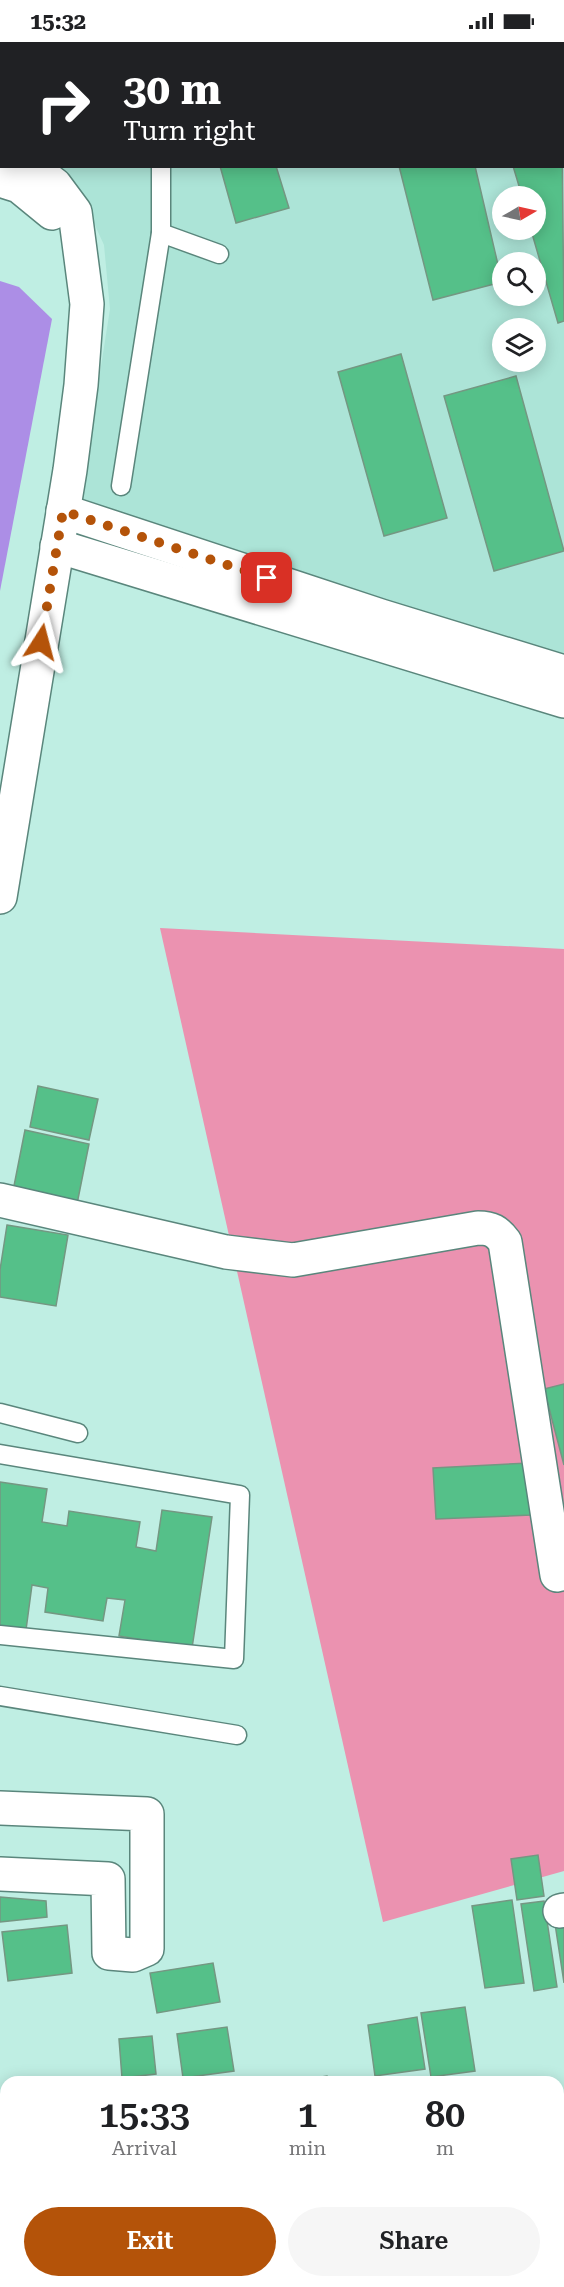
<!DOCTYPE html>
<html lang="en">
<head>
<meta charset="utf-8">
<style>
  :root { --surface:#fff; --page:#f6f6f6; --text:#202124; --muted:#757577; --accent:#b45309 }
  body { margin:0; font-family:"Roboto Serif",serif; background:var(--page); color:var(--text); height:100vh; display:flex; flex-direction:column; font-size:22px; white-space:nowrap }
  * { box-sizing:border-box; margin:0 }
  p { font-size:20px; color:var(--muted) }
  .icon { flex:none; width:33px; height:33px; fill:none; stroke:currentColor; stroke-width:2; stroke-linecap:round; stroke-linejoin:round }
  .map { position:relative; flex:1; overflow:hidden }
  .panel { position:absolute; left:0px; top:2034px; width:564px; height:212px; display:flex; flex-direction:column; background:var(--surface); border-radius:18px 18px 0 0; box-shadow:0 3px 15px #0003 }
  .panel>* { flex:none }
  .guide { position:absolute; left:0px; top:0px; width:564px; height:126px; box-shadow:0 3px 15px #0003; background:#202124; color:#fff; overflow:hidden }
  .needle { width:39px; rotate:81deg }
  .controls { position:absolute; left:492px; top:144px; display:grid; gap:12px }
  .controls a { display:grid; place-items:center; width:54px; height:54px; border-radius:50%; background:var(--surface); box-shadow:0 3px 15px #0003; font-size:30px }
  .pin { position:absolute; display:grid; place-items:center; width:51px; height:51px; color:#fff; margin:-26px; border-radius:12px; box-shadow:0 3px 9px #0006 }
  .me { position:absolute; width:66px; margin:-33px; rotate:9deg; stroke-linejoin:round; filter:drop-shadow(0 0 4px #0008) }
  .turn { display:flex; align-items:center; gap:21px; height:126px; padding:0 24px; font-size:27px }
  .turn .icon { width:78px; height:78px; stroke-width:2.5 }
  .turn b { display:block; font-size:42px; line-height:51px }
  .eta { display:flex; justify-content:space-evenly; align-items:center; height:102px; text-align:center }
  .eta b { font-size:36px; font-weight:600; line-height:42px }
  .button { display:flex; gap:12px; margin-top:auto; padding:12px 24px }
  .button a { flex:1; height:69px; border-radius:36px; background:var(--accent); color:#fff; font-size:24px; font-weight:600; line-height:69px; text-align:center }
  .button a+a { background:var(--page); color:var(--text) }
  .status { display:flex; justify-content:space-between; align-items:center; height:42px; padding:0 30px; background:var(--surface); direction:ltr }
  .status svg { height:16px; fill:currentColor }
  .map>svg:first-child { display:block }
</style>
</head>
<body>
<div class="status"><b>15:32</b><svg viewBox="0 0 49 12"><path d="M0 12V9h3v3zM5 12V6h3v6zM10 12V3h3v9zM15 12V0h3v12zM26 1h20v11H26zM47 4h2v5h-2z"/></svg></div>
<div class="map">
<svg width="564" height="2245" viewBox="0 0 564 2245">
  <rect width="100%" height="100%" fill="#bfeee3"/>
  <path fill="#ace4d7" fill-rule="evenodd" d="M0,0H564V625L77,477L110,267L104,203L77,144L60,125L562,124V2H2L1,87ZM502,154H536V188H502ZM502,220H536V254H502ZM502,286H536V320H502Z"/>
  <polygon fill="#eb92b0" points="160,886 564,907 564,1829 383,1880"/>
  <polygon fill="#ac8ee6" points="0,239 19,245 52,277 0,549"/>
  <g fill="#55c089" stroke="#749782" stroke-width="1.5">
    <polygon points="0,0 137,0 142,2 2,2 2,17"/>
    <polygon points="478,0 560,0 478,2"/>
    <polygon points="562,96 564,279 558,281 531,188 536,188 536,154 522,154 513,124 562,124"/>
    <polygon points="220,124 276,124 289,166 236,181"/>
    <polygon points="399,124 475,124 502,240 433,258"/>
    <polygon points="401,312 447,476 384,494 338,330"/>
    <polygon points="516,334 564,509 494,529 444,354"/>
    <polygon points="38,1044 98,1057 89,1098 30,1085"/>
    <polygon points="25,1088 89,1102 77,1162 13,1149"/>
    <polygon points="7,1183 68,1193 56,1264 0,1255 0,1228"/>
    <polygon points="564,1342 564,1423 544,1347"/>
    <polygon points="529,1421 531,1473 436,1477 433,1426"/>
    <polygon points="0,1440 47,1447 42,1480 67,1484 69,1469 140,1480 136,1505 156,1509 162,1468 212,1475 192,1606 119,1594 125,1558 107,1556 103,1579 45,1570 48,1546 32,1543 26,1588 0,1584"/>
    <polygon points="538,1813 544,1854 517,1858 511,1817"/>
    <polygon points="0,1855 46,1859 47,1875 0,1880"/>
    <polygon points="512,1858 524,1941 485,1946 472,1864"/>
    <polygon points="544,1859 557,1945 534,1949 521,1862"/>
    <polygon points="564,1873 564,1941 554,1875"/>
    <polygon points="67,1883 72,1931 8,1939 2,1890"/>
    <polygon points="213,1921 220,1960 157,1971 150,1931"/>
    <polygon points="465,1965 475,2029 431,2035 421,1971"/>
    <polygon points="417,1975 425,2027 375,2034 368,1983"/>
    <polygon points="227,1985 234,2029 183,2036 177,1992"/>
    <polygon points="152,1994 156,2032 122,2036 119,1997"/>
    <polygon points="327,2034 328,2040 296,2040 295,2039"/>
    <polygon points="163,2240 216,2240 235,2241 234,2245 163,2245"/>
    <polygon points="506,2240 507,2245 441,2245"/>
  </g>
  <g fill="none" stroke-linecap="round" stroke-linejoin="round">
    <defs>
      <g id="lane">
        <polyline points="160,0 160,2"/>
        <polyline points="0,35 2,36"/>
        <polyline points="161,191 219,212"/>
        <polyline points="121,444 161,191 161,124"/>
        <polyline points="0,1371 78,1391"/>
        <polyline points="0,1412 240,1453 234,1617 0,1593"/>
        <polyline points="0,1654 237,1693"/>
      </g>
      <g id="street">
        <polyline points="63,469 381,574 564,630"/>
        <polyline points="57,504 564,659"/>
        <path d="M0,1158L226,1210L293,1218L478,1186C491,1186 497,1189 505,1200L557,1533L564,1531"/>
        <polyline points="0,1766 147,1772 147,1907 133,1913 109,1911 108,1837 0,1832"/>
        <polyline points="560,1869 564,1868"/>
        <polyline points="0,2163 6,2178"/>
        <polyline points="28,2240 29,2245"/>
        <polyline points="156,2245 157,2240"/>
        <polyline points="324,2245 325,2240"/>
      </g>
      <g id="secondary">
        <polyline points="0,113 2,113"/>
        <polyline points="0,138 19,144 52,171"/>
        <polyline points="0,855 70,428 81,343 87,262 75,170 55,143 30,124"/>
      </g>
    </defs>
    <use href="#lane" stroke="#5a867c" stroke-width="21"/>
    <use href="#street" stroke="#5a867c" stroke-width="36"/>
    <use href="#secondary" stroke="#5a867c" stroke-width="36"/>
    <use href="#lane" stroke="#fff" stroke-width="18"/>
    <use href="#street" stroke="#fff" stroke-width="33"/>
    <use href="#secondary" stroke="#fff" stroke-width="33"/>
  </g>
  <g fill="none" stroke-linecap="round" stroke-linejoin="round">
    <polyline stroke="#b45309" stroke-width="10" stroke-dasharray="0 18" points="41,600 63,469 267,536"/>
  </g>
</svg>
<div class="controls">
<a><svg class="needle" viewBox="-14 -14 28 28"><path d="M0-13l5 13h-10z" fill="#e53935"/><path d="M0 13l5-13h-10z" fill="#757577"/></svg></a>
<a><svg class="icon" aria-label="search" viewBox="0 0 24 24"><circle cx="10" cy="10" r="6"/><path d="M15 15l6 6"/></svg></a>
<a><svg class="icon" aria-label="layers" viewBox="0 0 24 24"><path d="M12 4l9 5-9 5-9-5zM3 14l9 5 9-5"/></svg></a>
</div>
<div class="pin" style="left:267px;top:536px;background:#d93025"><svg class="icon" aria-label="arrive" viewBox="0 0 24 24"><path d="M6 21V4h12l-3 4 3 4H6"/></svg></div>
<svg class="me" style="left:41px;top:600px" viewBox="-20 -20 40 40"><path d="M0-17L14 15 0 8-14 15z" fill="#b45309" stroke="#fff" stroke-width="4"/></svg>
<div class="guide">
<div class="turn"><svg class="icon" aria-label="right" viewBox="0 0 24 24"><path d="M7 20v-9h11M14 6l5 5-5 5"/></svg><div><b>30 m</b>Turn right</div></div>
</div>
<section class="panel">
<div class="eta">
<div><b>15:33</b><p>Arrival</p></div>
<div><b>1</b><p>min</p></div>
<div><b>80</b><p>m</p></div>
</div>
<div class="button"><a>Exit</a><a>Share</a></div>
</section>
</div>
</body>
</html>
